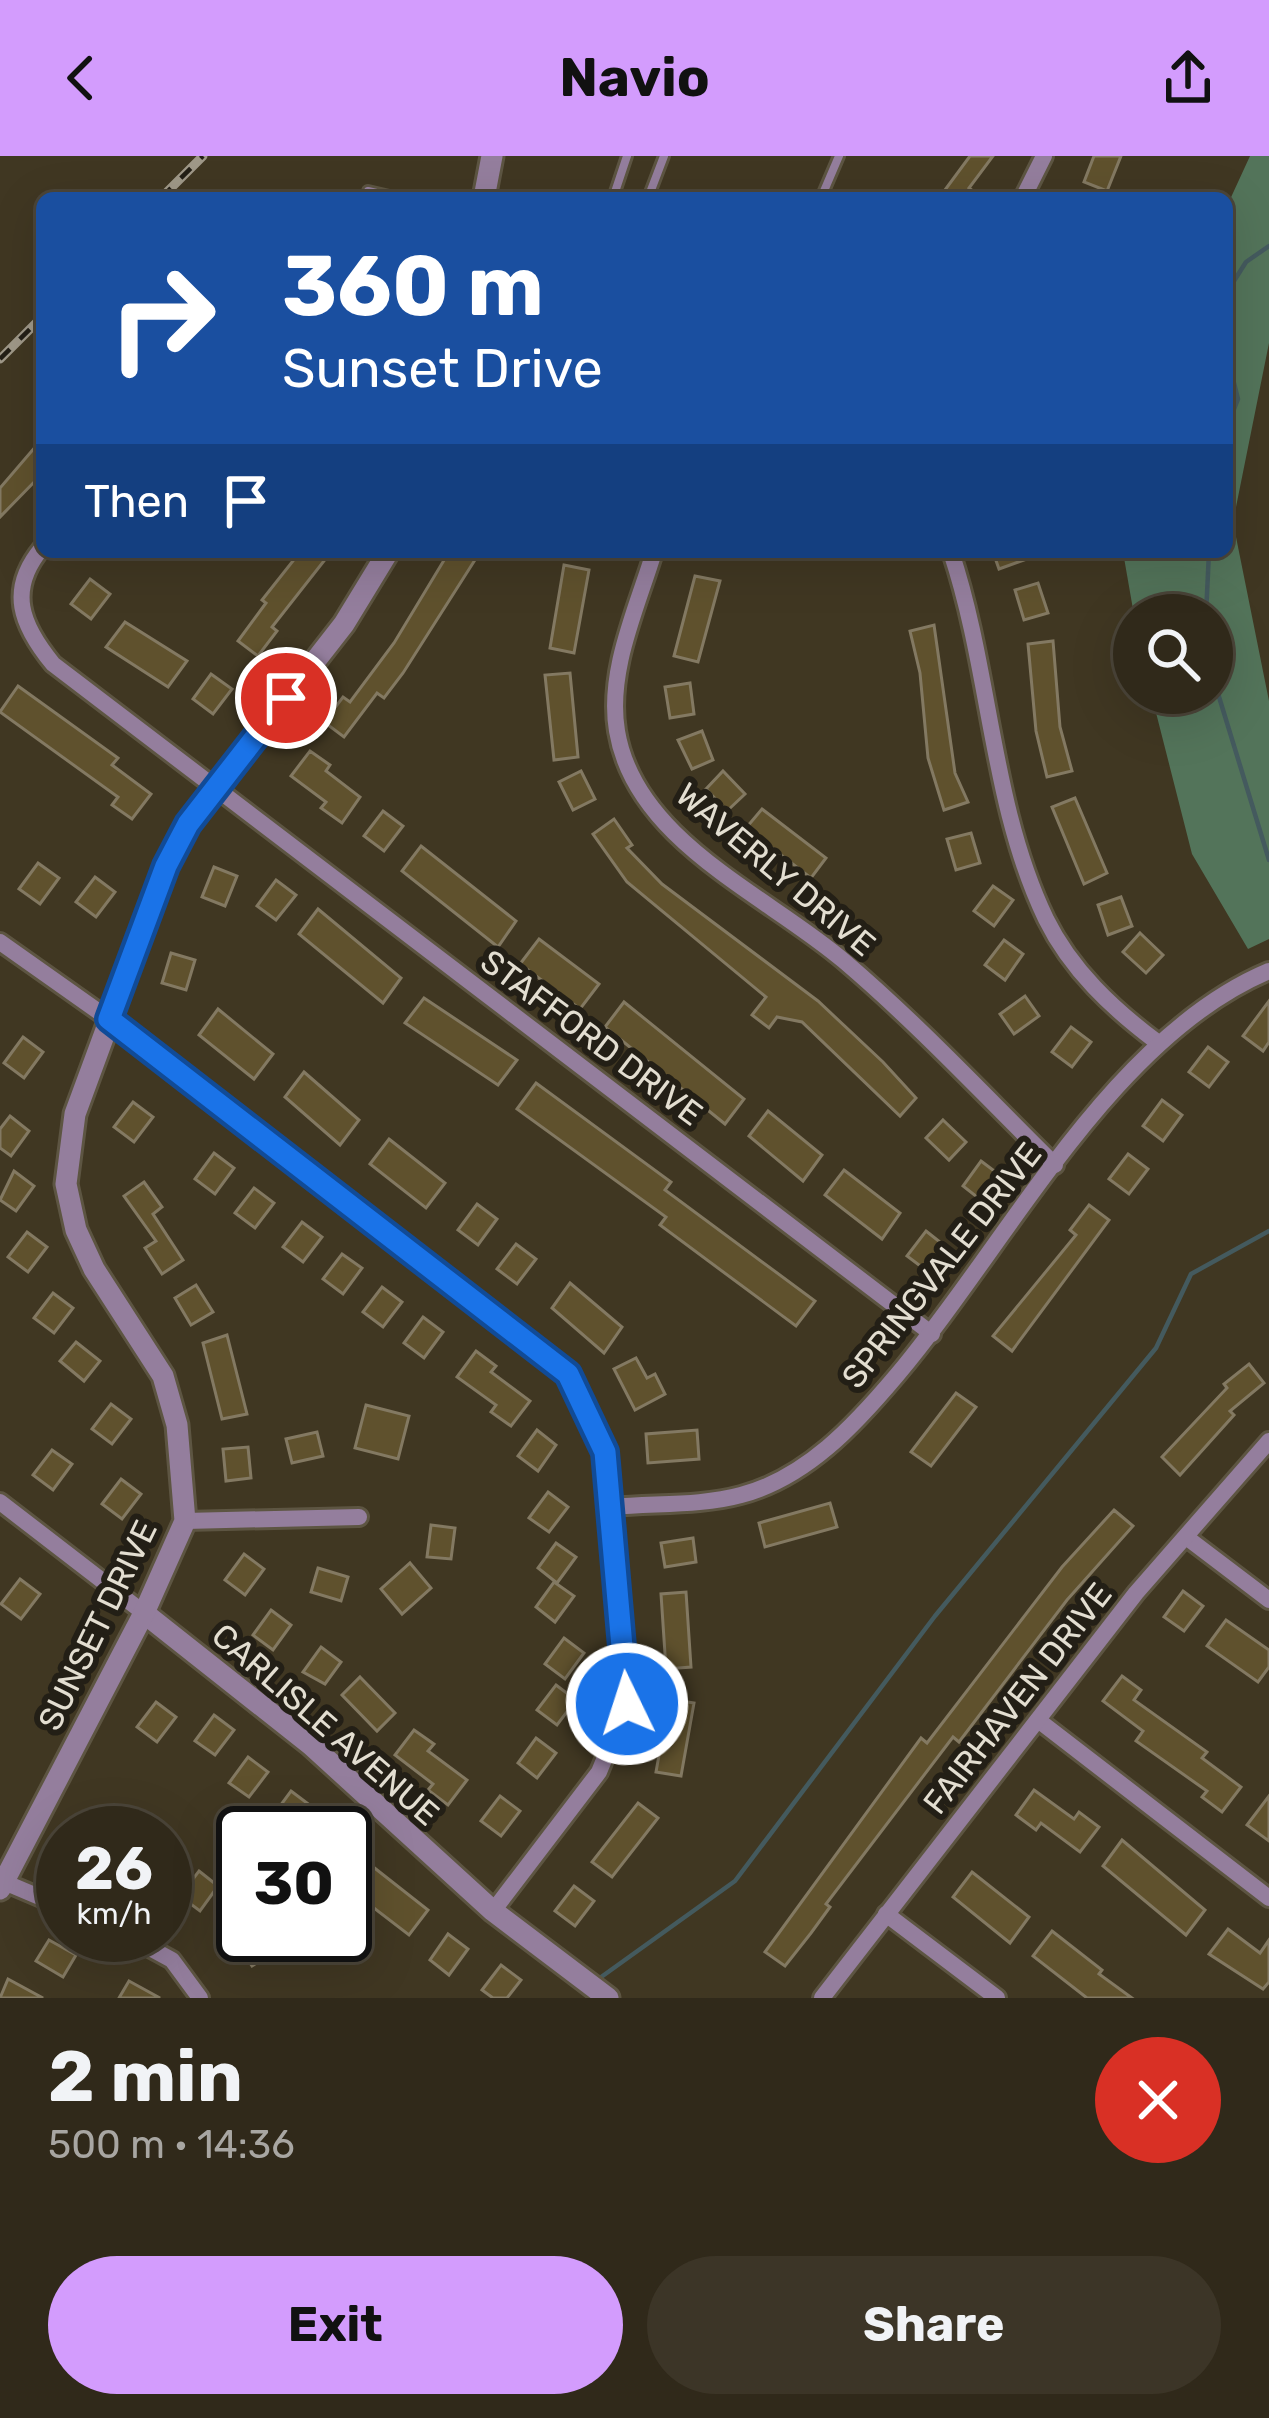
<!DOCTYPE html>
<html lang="en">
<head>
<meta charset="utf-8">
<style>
  :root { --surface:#30291a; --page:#3c3527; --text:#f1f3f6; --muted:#a8a6a2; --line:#4b4539; --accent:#d39cfd }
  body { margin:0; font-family:Rubik,sans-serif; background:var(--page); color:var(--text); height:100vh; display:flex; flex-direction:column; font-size:45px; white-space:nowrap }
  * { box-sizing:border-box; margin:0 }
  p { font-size:39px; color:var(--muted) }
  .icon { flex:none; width:66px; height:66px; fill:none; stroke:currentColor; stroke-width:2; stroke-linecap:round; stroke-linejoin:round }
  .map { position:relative; height:1842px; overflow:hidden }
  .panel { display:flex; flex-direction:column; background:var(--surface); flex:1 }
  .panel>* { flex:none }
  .hud { position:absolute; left:36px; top:36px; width:1197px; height:366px; border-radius:18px; box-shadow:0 12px 48px #0002,0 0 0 3px var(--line); background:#1a4fa0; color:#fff; overflow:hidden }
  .controls { position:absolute; left:1113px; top:438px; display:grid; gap:24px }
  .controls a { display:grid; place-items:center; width:120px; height:120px; border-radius:50%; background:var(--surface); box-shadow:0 12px 48px #0002,0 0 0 3px var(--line); font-size:60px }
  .speed { position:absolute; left:36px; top:1650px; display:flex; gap:24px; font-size:60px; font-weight:700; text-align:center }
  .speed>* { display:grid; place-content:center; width:156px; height:156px; border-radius:50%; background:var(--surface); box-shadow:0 12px 48px #0002,0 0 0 3px var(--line); line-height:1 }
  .speed small { font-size:30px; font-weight:400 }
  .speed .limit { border:6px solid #111; border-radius:18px; background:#fff; color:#111 }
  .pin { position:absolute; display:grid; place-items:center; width:102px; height:102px; color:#fff; margin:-51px; border:6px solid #fff; border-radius:50%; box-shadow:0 3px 12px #0007 }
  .me { position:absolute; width:132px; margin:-66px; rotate:356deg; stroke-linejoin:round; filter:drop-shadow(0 0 9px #0008) }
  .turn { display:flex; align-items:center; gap:42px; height:252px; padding:0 48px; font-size:54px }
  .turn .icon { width:156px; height:156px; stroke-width:2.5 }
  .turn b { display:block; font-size:84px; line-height:102px }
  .then { display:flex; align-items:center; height:114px; padding:0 48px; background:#0003; gap:24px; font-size:45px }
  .round { display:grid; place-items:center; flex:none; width:126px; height:126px; border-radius:63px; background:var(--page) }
  .headline { display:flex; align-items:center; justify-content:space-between; height:204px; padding:0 48px }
  h1 { font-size:72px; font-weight:700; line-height:90px }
  .primary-button { display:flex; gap:24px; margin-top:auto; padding:24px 48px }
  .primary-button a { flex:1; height:138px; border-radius:72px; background:var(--accent); color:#111; font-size:48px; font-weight:700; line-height:138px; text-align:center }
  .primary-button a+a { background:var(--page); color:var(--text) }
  header { display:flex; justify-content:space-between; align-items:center; height:156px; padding:0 48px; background:var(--accent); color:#111; font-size:54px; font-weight:700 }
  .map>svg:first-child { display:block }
</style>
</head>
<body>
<header><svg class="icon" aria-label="back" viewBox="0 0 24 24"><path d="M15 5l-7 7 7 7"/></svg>Navio<svg class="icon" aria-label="share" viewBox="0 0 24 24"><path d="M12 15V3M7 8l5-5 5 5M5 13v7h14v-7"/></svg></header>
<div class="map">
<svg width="1269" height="1842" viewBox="0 0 1269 1842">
  <rect width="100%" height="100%" fill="#403722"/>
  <polygon fill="#53745a" points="1250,0 1269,0 1269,187 1233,366 1269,545 1269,783 1248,793 1192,698 1151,537 1212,537 1212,459 1134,459 1123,396 1227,396 1227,50"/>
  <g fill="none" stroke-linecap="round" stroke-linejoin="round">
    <g stroke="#445a5e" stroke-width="4.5">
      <polyline points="1227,136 1246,106 1269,90"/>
      <polyline points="1227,199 1238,243 1227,271"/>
      <polyline points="1206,459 1209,396"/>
      <polyline points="1212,518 1269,704"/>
      <polyline points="597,1824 735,1725 935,1460 1156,1192 1191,1118 1269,1075"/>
    </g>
  </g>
  <g fill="#5f512d" stroke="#837962" stroke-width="3">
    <polygon points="970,0 993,0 969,32 982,42 939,42"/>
    <polygon points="1094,0 1121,0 1107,35 1084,26"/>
    <polygon points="42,283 42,318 0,361 0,332"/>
    <polygon points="300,396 331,396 272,471 277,475 258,500 238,485 266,447 262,444"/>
    <polygon points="449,396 480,396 403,517 384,542 377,537 344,581 324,566 343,541 350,546 394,487"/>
    <polygon points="993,396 1041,396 1041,398 999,413"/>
    <polygon points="564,409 589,414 574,497 550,492"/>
    <polygon points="695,420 720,425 698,506 674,500"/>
    <polygon points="90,423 110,438 91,463 71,448"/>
    <polygon points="1038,427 1048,457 1024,464 1015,434"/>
    <polygon points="125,466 187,505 168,531 106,491"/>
    <polygon points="934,469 955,617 968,646 944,654 928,602 920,517 910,475"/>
    <polygon points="1053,485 1060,571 1072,615 1047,621 1036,575 1028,488"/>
    <polygon points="570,517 578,601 554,604 545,519"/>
    <polygon points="211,518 232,533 213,558 193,543"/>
    <polygon points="690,527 694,558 670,562 665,531"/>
    <polygon points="18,530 118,602 112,609 151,638 132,663 112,649 118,641 0,556"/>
    <polygon points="702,575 713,604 692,613 678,584"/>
    <polygon points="310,595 330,609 326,615 360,641 342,667 321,652 326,646 291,620"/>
    <polygon points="581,615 595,643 573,654 559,626"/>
    <polygon points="723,615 745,638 727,655 706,633"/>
    <polygon points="1075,642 1107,717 1084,728 1052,651"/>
    <polygon points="762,653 826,702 811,722 746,672"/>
    <polygon points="383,655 403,670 384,695 364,680"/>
    <polygon points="614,663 632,689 627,692 662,728 818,845 883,906 916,942 900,960 802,866 777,861 769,872 752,859 766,841 627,726 593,678"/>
    <polygon points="971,677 980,707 956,714 947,683"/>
    <polygon points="421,690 516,765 498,791 402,715"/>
    <polygon points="38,707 59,722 40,748 19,733"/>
    <polygon points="214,711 237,720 225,750 202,741"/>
    <polygon points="95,721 115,736 96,761 76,746"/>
    <polygon points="276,724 296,739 276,764 257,750"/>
    <polygon points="993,730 1013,744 994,770 974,755"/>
    <polygon points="1121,741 1132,770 1108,779 1098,749"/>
    <polygon points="318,753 401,822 383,847 299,778"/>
    <polygon points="1140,777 1163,799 1146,817 1123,796"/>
    <polygon points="539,783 599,828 580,853 520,808"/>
    <polygon points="1004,784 1023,798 1005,824 985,809"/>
    <polygon points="171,797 195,804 186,834 162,827"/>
    <polygon points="1025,840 1039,860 1014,878 1000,858"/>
    <polygon points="424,842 517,904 498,929 405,867"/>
    <polygon points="1269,845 1269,886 1263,895 1243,880"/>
    <polygon points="624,846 744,943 725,968 605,871"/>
    <polygon points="218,853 273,898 254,923 199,879"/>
    <polygon points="1071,871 1091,886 1072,911 1052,896"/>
    <polygon points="23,881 43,896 24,922 4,907"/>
    <polygon points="1208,891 1228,906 1209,931 1189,916"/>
    <polygon points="304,916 359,964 340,989 285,941"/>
    <polygon points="536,927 671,1026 665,1034 815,1145 796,1170 660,1069 666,1061 517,953"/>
    <polygon points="1162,944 1182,959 1163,985 1143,970"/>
    <polygon points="133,946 153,961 134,986 114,971"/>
    <polygon points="768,955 822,999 803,1025 749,980"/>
    <polygon points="10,960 29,975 11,1000 0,992 0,973"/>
    <polygon points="943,964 966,986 949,1004 926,982"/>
    <polygon points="389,983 445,1027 426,1052 370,1008"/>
    <polygon points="214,997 234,1012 215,1038 195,1023"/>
    <polygon points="1128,998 1148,1013 1129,1038 1109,1023"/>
    <polygon points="981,1005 1001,1020 982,1045 963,1030"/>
    <polygon points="844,1014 900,1057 882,1083 825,1039"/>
    <polygon points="14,1015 34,1030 16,1055 0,1044"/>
    <polygon points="144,1026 162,1051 153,1058 183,1104 162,1118 145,1092 156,1085 124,1040"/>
    <polygon points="254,1032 274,1047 255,1072 235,1057"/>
    <polygon points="477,1048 497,1063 478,1089 458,1074"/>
    <polygon points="1089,1049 1109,1064 1012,1195 993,1180 1076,1079 1070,1074"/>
    <polygon points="302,1066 322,1081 303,1106 283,1091"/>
    <polygon points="926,1075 945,1090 927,1115 907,1100"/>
    <polygon points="27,1076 47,1091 28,1116 8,1101"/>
    <polygon points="516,1088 536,1103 517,1128 497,1113"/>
    <polygon points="342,1098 362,1112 343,1138 323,1123"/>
    <polygon points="570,1127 622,1171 604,1197 552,1152"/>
    <polygon points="196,1129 213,1156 191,1169 175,1142"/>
    <polygon points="382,1131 402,1146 383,1171 363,1156"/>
    <polygon points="53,1137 73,1152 54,1177 34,1162"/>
    <polygon points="423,1161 443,1176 424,1202 404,1187"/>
    <polygon points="227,1179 247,1258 222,1263 203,1187"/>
    <polygon points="76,1186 100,1205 84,1225 60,1205"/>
    <polygon points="476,1195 496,1210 491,1216 530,1245 511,1270 491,1256 496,1249 457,1221"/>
    <polygon points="636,1202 647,1222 655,1218 665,1238 635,1254 614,1213"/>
    <polygon points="1249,1208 1264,1227 1230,1255 1234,1259 1180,1319 1162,1301 1227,1232 1224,1228"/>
    <polygon points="956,1237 976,1251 931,1310 911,1296"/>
    <polygon points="111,1248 131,1263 112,1288 92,1273"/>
    <polygon points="366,1249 409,1260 398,1303 355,1292"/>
    <polygon points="537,1274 556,1289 538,1315 518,1300"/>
    <polygon points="697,1274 699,1303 648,1307 646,1278"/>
    <polygon points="317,1276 323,1300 292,1307 286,1283"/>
    <polygon points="248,1291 251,1322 226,1325 223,1293"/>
    <polygon points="52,1294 72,1308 53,1334 33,1319"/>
    <polygon points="121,1323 141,1338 122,1363 102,1348"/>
    <polygon points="548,1336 568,1351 549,1376 529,1362"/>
    <polygon points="830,1347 837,1371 765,1391 759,1367"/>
    <polygon points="1114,1354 1133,1370 1067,1444 959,1586 953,1581 826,1748 830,1751 811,1777 785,1810 765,1796 921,1582 927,1587 1062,1411"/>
    <polygon points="431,1369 455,1372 451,1403 427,1401"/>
    <polygon points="693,1382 696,1406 665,1411 661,1387"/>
    <polygon points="556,1387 576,1401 557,1427 538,1412"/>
    <polygon points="244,1398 264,1413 245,1439 225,1424"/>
    <polygon points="410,1407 431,1432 402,1458 381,1433"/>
    <polygon points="318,1412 348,1421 341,1445 311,1436"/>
    <polygon points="20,1423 40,1438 21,1463 1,1448"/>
    <polygon points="554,1426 574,1440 555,1466 536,1451"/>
    <polygon points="1183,1435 1203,1450 1184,1475 1164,1461"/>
    <polygon points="686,1436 691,1511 666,1513 661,1438"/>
    <polygon points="271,1454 291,1469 273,1494 253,1479"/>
    <polygon points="1226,1464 1269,1494 1269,1511 1258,1526 1207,1490"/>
    <polygon points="564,1482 584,1497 565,1523 545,1508"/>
    <polygon points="321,1491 341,1506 325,1528 303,1516"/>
    <polygon points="1122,1520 1141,1534 1134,1544 1207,1596 1202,1602 1241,1631 1222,1656 1202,1641 1207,1635 1136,1585 1143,1575 1103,1545"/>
    <polygon points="360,1521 395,1557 377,1575 342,1539"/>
    <polygon points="556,1529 576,1544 557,1569 537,1554"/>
    <polygon points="669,1543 694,1547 681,1620 656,1616"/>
    <polygon points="156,1546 176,1561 157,1586 137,1571"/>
    <polygon points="214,1559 234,1574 215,1599 195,1585"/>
    <polygon points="414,1574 434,1588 428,1595 467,1624 448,1649 428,1634 433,1628 395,1599"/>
    <polygon points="536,1582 556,1597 537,1622 518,1607"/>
    <polygon points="248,1601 268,1616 249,1641 229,1627"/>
    <polygon points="1034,1634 1074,1663 1079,1656 1099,1671 1080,1696 1041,1667 1036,1674 1016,1659"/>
    <polygon points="291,1635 311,1650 292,1675 272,1661"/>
    <polygon points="500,1640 520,1655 501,1680 481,1665"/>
    <polygon points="1269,1640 1269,1685 1247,1669"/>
    <polygon points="638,1647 658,1662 612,1721 592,1706"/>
    <polygon points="84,1656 107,1666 102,1677 75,1677"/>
    <polygon points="1122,1684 1205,1754 1186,1779 1103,1710"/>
    <polygon points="372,1710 428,1754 409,1779 353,1736"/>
    <polygon points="199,1715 218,1730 200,1755 180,1740"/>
    <polygon points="972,1716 1029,1761 1010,1787 953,1741"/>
    <polygon points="574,1730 594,1745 575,1770 555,1755"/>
    <polygon points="1228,1773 1260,1797 1269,1784 1269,1826 1263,1833 1209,1798"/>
    <polygon points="1052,1775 1102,1814 1099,1818 1132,1842 1087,1842 1033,1800"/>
    <polygon points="448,1778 468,1793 449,1819 430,1804"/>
    <polygon points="232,1779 262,1779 273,1796 252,1810"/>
    <polygon points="49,1784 76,1799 63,1821 36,1805"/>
    <polygon points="501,1809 521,1824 507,1842 493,1842 482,1834"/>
    <polygon points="8,1823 43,1842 0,1842"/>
    <polygon points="129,1825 160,1842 119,1842"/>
  </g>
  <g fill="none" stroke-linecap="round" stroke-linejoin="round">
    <defs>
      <g id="service">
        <polyline points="368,35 398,42"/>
        <polyline points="613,42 627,0"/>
        <polyline points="648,42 664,0"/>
        <polyline points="821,42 839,0"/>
      </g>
      <g id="minor">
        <polyline points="1023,42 1044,0"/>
        <path d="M42,392C7,434 21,469 53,508L932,1178"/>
        <path d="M654,396C637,452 607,515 617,575C635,685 767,739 844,805C918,868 986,941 1055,1009"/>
        <path d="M951,396C991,516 991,649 1046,763C1071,814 1113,853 1157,886"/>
        <polyline points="0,786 109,863 569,1218 605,1296 627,1548 599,1616 493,1755"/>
        <polyline points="0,1346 144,1457"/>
        <path d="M613,1351C654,1347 701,1350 741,1339C806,1322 855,1269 897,1219C1006,1090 1111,881 1269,815"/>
        <polyline points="185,1365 359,1361"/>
        <polyline points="1186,1381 1269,1444"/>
        <polyline points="1038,1564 1269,1742"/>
        <polyline points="4,1726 63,1751"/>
        <polyline points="886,1758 997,1842"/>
        <polyline points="126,1779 172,1804 200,1842"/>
        <polyline points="822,1842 1136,1437 1269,1285"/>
      </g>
      <g id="tertiary">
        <polyline points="484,42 492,0"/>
        <polyline points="144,1457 311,1589 493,1755 608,1842"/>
        <polyline points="0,1733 144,1457 185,1365 177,1269 163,1220 94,1113 76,1074 66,1028 75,958 166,711 188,668 344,468 388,396"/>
      </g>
    </defs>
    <use href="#service" stroke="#5d5542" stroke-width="14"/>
    <use href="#minor" stroke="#5d5542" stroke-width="22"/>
    <use href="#tertiary" stroke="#5d5542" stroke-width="27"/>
    <use href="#service" stroke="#947e9d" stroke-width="8"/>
    <use href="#minor" stroke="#947e9d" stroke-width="16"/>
    <use href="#tertiary" stroke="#947e9d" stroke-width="21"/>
    <defs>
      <g id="rail">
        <polyline points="161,42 203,0"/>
        <polyline points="0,203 42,161"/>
      </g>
    </defs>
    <use href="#rail" stroke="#9f9888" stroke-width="9"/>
    <use href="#rail" stroke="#231f16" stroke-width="4.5" stroke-dasharray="14" stroke-linecap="butt"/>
  </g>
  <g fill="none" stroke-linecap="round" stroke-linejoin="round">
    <defs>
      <polyline id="route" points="286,542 188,668 166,710 109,863 568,1218 605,1296 627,1548"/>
    </defs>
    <use href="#route" stroke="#114b97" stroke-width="30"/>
    <use href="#route" stroke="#1a73e8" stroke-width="21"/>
  </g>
  <g text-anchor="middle" stroke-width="12" stroke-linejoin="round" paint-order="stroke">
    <g font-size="33" fill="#e3ded1" stroke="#231f16">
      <text transform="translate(776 713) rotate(40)" y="12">WAVERLY DRIVE</text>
      <text transform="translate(592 881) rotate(37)" y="12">STAFFORD DRIVE</text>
      <text transform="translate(941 1109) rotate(-52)" y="12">SPRINGVALE DRIVE</text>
      <text transform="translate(97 1469) rotate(-64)" y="12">SUNSET DRIVE</text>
      <text transform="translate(1017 1542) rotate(-52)" y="12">FAIRHAVEN DRIVE</text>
      <text transform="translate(326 1568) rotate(41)" y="12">CARLISLE AVENUE</text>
    </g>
  </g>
</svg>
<div class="controls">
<a><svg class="icon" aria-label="search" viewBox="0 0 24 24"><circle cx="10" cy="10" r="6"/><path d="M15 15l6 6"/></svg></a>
</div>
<div class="speed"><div>26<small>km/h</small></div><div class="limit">30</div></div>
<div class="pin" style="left:286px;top:542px;background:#d93025"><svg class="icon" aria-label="arrive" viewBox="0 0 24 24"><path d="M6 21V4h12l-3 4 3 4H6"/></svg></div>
<svg class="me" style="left:627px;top:1548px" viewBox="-20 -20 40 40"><circle r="17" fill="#1a73e8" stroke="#fff" stroke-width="3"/><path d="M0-11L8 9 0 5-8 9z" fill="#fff"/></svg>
<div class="hud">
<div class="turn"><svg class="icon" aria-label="right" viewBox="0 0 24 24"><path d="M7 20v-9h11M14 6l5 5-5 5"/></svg><div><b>360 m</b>Sunset Drive</div></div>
<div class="then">Then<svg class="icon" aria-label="arrive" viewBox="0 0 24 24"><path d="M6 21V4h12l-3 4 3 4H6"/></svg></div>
</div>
</div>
<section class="panel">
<div class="headline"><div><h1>2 min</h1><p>500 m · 14:36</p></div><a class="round" style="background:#d93025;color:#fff"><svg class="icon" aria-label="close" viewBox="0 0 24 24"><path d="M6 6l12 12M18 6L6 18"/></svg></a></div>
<div class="primary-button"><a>Exit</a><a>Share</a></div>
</section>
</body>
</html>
